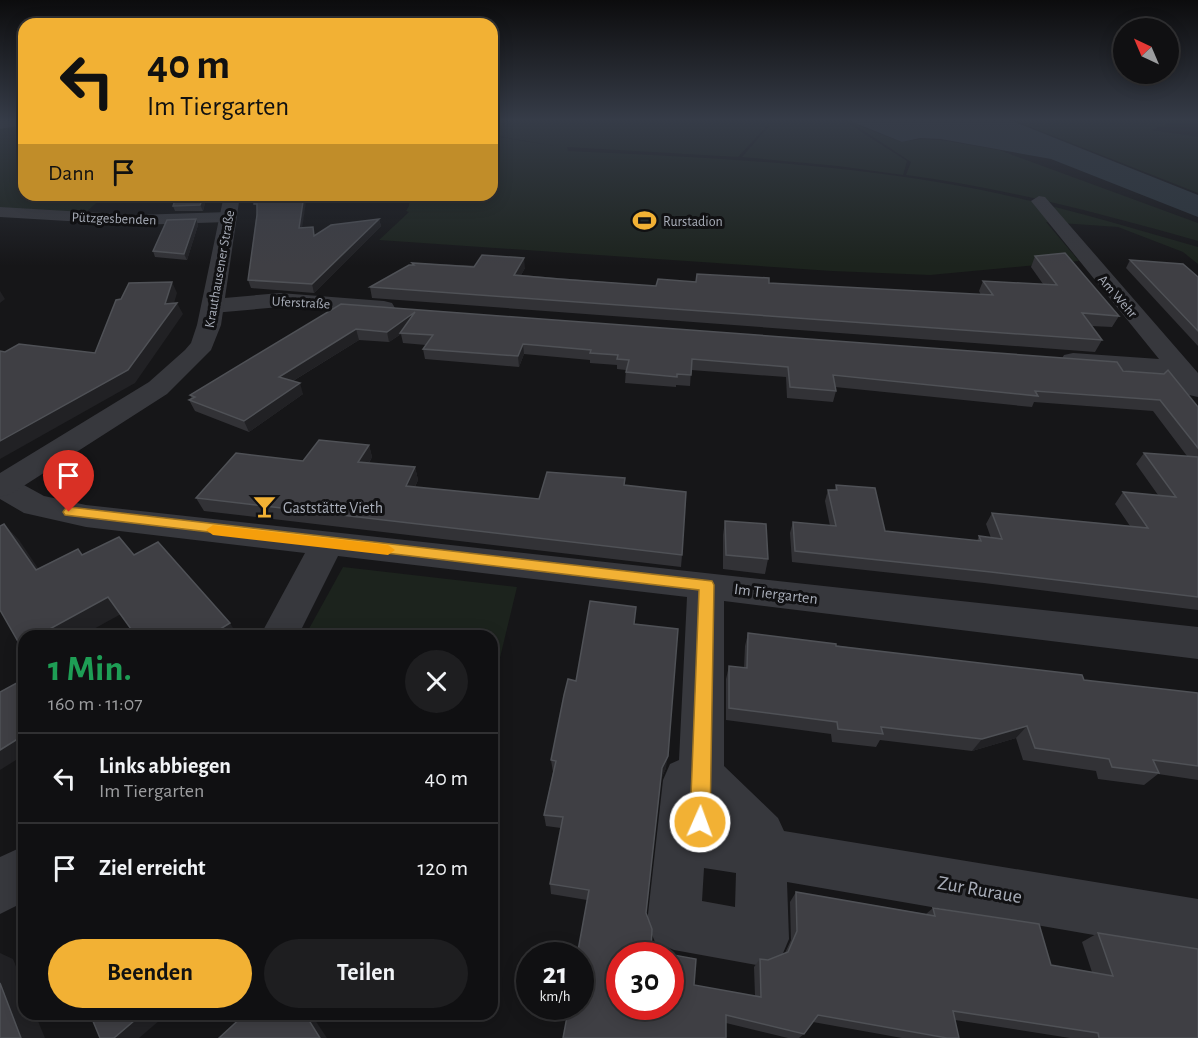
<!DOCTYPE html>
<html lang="de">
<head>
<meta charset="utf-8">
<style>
  :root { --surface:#101012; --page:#1e1e20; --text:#f1f3f6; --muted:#9c9d9f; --line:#303032; --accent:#f2b134 }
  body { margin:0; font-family:"Alegreya Sans",sans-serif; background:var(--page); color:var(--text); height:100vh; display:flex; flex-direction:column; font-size:22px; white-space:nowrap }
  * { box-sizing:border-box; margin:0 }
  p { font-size:20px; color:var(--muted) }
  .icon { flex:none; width:33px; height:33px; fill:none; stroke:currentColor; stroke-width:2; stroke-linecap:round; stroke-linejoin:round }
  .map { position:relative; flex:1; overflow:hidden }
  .side { position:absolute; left:18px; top:630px; width:480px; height:390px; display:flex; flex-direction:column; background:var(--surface); border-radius:18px; box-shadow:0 3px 15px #0003,0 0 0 2px var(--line) }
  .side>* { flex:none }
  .banner { position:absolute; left:18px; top:18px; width:480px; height:183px; border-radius:18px; box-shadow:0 3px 15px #0003,0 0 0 2px var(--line); background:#f2b134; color:#111; overflow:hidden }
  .needle { width:39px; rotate:316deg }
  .tools { position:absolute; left:1113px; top:18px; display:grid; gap:12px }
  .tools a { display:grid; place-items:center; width:66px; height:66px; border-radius:50%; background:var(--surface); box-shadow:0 3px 15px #0003,0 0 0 2px var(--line); font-size:30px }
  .speed { position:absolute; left:516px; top:942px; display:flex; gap:12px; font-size:30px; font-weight:700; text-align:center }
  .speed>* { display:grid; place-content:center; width:78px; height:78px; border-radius:50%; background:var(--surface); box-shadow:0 3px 15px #0003,0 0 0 2px var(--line); line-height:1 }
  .speed small { font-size:15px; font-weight:400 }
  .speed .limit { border:9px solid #d22; background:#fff; color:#111 }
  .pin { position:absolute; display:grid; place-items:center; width:51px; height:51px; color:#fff; margin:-62px -26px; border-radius:50% 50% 50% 0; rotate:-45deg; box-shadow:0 0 6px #0007 }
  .pin .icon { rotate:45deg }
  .me { position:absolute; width:66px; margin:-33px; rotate:2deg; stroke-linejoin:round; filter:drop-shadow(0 0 4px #0008) }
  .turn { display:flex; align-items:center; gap:21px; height:126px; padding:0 30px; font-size:27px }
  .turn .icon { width:78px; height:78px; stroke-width:2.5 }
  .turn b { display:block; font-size:42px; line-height:51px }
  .then { display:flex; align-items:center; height:57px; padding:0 30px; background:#0003; gap:12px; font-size:22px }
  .round { display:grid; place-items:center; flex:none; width:63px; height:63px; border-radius:32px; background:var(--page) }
  .overview { display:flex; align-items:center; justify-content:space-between; height:102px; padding:0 30px }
  h1 { font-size:36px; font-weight:700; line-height:45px; color:#1e9e55 }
  .action { display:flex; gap:12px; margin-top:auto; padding:12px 30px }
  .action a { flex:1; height:69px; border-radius:36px; background:var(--accent); color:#111; font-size:24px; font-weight:700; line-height:69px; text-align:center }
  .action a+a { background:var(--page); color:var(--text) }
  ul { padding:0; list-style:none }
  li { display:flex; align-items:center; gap:18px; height:90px; padding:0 30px; border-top:2px solid var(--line) }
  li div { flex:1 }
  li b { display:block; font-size:22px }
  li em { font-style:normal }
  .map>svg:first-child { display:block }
</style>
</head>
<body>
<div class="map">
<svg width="1198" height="1038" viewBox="0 0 1198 1038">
  <rect width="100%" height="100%" fill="#161618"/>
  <g fill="#1c231d">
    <path d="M492,120H843L907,161L903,175L838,166L742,157L768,127L778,121L766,127L738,157L567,147L568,151C693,157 819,162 943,183C1029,197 1114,223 1198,247V264L1183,252L1118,227L1046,222L1079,261L930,275L832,271L379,240L409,212L406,211L409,206L410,195H492V136L555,146L492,135Z"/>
    <polygon points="1013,120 1176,120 1152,130 1198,137 1198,193"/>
    <polygon points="24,123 24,195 105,195 84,214 31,212 0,207 0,127"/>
    <path d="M852,123L901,142L921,139L941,140L999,150L1198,223V241C1102,214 1005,188 906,175L911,162Z"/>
    <polygon points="343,567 517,587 492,691 492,636 305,636"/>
  </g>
  <polygon fill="#2c353c" points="848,120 1010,120 1198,195 1198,217 1051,159 941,139 920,138 902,142"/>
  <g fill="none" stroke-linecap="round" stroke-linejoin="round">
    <g fill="#37383d" fill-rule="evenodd">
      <polygon points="24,120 24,125 0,129 0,121"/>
      <polygon points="1039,196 1045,197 1198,373 1198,397 1189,395 1172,375 1064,365 1061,360 1064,355 1073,353 1159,359 1031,201"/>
      <polygon points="0,207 135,215 228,212 234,213 237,217 234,221 228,222 135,225 0,217"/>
      <polygon points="280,293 384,301 392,303 395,308 392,313 384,315 280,307 213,313 205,311 202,306 205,301 213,299"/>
      <path d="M0,476L13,479L44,496L86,505L1198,627V659L724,601V766L778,818L784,831L1198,899V953L787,882L789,939L781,958L762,966L674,950L655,942L647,923L663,780L670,764L679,760L687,597L338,556L298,636H260L305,553L86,527L24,513L0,499ZM704,868L736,873L735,907L702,901Z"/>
      <polygon points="24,846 24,902 0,914 0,857"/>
    </g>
    <polygon fill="#37383d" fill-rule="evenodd" points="224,195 240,195 221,325 211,350 167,394 11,494 0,497 0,473 149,382 185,350 191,343 197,325"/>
  </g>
  <g fill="#323236">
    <polygon points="177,195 207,195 203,211 175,211 173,206"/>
    <polygon points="255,195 302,228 315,235 379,219 381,226 314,293 251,288 248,280 257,211"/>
    <polygon points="196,219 198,225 187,260 155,257 153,251"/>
    <polygon points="1035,256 1119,316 1112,327 1091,326 1102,340 1095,352 372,298 370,287 412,265 412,263 525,268 521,275 656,286 696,282 769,283 981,295 979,291 983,281 1043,284 1031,267"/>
    <polygon points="1130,260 1198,277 1198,346 1126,268"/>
    <polygon points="341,304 1123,371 1198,407 1198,610 984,583 792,562 790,533 793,522 830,526 825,501 828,490 835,490 836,485 885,531 977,541 979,536 991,538 986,524 992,513 1130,526 1115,504 1123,492 1158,495 1136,464 1144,453 1187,456 1153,411 1034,402 1032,407 835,387 836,391 833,402 787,398 786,377 691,370 690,386 676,385 676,387 625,383 626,370 617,369 617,365 590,363 590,360 524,354 519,367 425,359 423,349 426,345 403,343 401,334 389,342 359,340 293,381 303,394 249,432 195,411 189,400 192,399 190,395"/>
    <polygon points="369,445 372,457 369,463 415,467 418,480 415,487 539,499 625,485 682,555 681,567 204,511 196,498 303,461"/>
    <polygon points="725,521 768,559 765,574 723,569 723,535"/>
    <polygon points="635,624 666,768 661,779 646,913 651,951 694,985 755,996 754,967 760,959 768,960 785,953 791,940 790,902 796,892 926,914 933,908 1051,965 1092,972 1082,942 1098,933 1198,1038 1070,1038 955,1020 959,1038 902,1038 813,1022 804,1034 799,1038 788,1038 726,1023 587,900 551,894 550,884 561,828 546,826 544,815 553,772 551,760 576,681"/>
    <polygon points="748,633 1084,680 1198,693 1198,780 1158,774 1144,785 1098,779 1096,771 1023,760 1016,738 972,751 880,740 876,747 832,742 831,734 726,720 726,679 729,666 744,668 745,646"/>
  </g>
  <g fill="#212124">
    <polygon points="204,195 207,195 203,211 200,205"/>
    <polygon points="304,195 307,195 301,236 299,228"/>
    <polygon points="196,219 198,225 187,260 184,254"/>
    <polygon points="379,219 381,226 314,293 312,284"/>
    <polygon points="524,258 525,268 515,286 514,275"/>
    <polygon points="172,282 177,293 172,310 177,303 183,314 135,383 0,459 0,441 165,304"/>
    <polygon points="0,291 5,299 0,303"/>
    <polygon points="415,312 400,333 401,334 389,342 387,332"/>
    <polygon points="356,329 359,340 283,387 279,377"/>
    <polygon points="523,344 524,354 519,367 518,356"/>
    <polygon points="300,383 303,394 249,432 244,421"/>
    <polygon points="369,445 372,457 362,475 358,462"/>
    <polygon points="415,467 418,480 409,499 406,486"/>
    <polygon points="4,524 19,540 50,586 36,570"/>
    <polygon points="108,597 121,614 81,636 37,636"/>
    <polygon points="230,623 238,636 209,636"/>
    <polygon points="1027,726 1016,738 972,751 982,739"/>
    <polygon points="24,735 24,755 0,770 0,750"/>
    <polygon points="668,756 666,768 661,780 662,768"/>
    <polygon points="0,953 13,959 24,986 24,1014 35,1014 45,1038 21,1038 0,983"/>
    <polygon points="142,1014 167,1014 139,1038 114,1038"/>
    <polygon points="305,1014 311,1014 327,1038 320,1038"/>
  </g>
  <g fill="#3f3f44" stroke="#4f5156" stroke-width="1.5" fill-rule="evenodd">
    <polygon points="177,195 204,195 200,205 173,206"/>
    <polygon points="255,195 304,195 299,228 313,227 314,236 331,225 379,219 312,284 248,280 257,215 257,204 254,204"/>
    <polygon points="196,219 184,254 153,251 167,220"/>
    <polygon points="1065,253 1119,316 1082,313 1102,340 370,287 409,265 414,265 412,263 474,267 482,255 524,258 514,275 559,279 656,286 658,279 696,282 697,274 769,278 769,283 993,295 983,281 1057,285 1035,256"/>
    <polygon points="1130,260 1183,264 1198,277 1198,331"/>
    <polygon points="172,282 165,304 177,303 128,370 0,441 0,351 5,352 19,344 95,353 116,300 121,299 129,283"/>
    <polygon points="341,304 1117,362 1123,371 1164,374 1168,370 1198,407 1198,448 1160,400 1035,391 1038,396 833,375 836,391 790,387 788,367 692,359 691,375 677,374 677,377 626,372 629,360 617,359 618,355 590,353 591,350 523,344 518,356 423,349 433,335 400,333 415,312 387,332 356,329 279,377 300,383 244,421 189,400 195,397 190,395"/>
    <polygon points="319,440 369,445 358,462 415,467 406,486 539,499 547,472 625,478 624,485 686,492 682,555 196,498 236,453 303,461"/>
    <polygon points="1144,453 1198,457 1198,597 991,572 795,551 793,522 836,526 828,490 837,490 836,485 875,488 885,531 981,541 979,536 1002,539 992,513 1148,528 1123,492 1176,497"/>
    <polygon points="725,521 766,524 768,559 726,555"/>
    <polygon points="4,524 36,570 78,549 82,555 119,537 134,555 158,542 230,623 209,636 136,636 108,597 37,636 24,636 24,643 20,645 0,610 0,526"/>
    <path d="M590,601L636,607L634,624L678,629L668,756L662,768L646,913L652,929L651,951L696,959L694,985L761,997L760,959L768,960L788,952L797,931L796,892L935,916L933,908L1039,924L1051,965L1113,976L1098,933L1198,949V1038H1099L1098,1033L953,1011L959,1038H947L818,1015L804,1034L726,1015V1038H563L569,1006H580V956H577L589,890L550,884L563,817L544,815L556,761L551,760L564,695L568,679L576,681ZM620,956H670V1006H620Z"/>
    <polygon points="748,633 836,644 836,646 1082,675 1084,680 1198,693 1198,766 1153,760 1159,773 1112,767 1109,759 1035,748 1027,726 982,739 881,727 883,734 838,729 837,722 729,708 729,666 747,668"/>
    <polygon points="24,679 24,735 0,750 0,692"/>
    <polygon points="0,983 21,1038 0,1038"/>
    <polygon points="90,1014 142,1014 114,1038 100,1038"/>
    <polygon points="245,1014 305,1014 320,1038 219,1038"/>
  </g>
  <linearGradient id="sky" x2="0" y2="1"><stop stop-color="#0c0c0d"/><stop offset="0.45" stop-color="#363c48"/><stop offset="1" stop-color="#363c48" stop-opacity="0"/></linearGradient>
  <rect width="1198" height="266" fill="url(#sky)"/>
  <polygon fill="#f2b134" stroke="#9d7322" stroke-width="1.5" points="69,507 712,581 714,585 710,822 707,829 700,832 693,829 690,822 699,590 65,515 63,512 65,509"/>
  <polygon fill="#f59e0b" points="213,525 388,545 395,550 388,555 213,535 206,530"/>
  <defs>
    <symbol id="stadium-bare" viewBox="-9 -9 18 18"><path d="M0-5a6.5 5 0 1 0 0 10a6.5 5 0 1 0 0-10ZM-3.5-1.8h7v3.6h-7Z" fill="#f2b134" stroke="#111113" stroke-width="2.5" paint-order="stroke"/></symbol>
    <symbol id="bar-bare" viewBox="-9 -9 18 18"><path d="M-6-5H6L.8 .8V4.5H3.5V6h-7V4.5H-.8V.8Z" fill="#f2b134" stroke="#111113" stroke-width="2.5" paint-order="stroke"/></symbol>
  </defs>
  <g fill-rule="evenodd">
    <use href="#stadium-bare" x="628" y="204" width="33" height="33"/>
    <use href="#bar-bare" x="248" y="490" width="33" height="33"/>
  </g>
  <g text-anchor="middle" stroke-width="6" stroke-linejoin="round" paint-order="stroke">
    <g font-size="14" fill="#a8adb8" stroke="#111113">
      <text transform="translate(114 218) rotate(2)" y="5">Pützgesbenden</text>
      <text transform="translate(219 269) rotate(-80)" y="5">Krauthausener Straße</text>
      <text transform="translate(1118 296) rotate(49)" y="5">Am Wehr</text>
      <text transform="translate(301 302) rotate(3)" y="5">Uferstraße</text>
    </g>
    <g font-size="14" fill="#a8adb8" stroke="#111113" text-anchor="start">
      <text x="663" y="226">Rurstadion</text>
    </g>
    <g font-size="16" fill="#a8adb8" stroke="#111113" text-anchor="start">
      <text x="283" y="513">Gaststätte Vieth</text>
    </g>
    <g font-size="16" fill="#a8adb8" stroke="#111113">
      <text transform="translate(776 593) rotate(7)" y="6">Im Tiergarten</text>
    </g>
    <g font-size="20" fill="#a8adb8" stroke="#111113">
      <text transform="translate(980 889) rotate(10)" y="7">Zur Ruraue</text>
    </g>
  </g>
</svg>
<div class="tools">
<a><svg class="needle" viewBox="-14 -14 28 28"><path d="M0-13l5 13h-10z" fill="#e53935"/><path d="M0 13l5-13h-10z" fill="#9c9d9f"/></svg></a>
</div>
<div class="speed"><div>21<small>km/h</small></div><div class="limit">30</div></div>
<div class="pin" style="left:69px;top:512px;background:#d93025"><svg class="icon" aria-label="arrive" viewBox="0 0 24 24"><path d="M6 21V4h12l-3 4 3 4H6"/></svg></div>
<svg class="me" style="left:700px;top:822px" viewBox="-20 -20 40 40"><circle r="17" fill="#f2b134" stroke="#fff" stroke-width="3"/><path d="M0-11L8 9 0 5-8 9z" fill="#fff"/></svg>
<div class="banner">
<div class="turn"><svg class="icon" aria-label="left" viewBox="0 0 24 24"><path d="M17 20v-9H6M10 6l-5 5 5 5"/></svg><div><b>40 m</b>Im Tiergarten</div></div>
<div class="then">Dann<svg class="icon" aria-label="arrive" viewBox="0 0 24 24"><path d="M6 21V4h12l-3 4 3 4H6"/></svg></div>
</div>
<section class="side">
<div class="overview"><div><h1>1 Min.</h1><p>160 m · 11:07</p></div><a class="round"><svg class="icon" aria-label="close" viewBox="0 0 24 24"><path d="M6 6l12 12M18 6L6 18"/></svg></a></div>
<ul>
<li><svg class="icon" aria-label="left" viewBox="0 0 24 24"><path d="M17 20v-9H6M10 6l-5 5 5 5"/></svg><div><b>Links abbiegen</b><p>Im Tiergarten</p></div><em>40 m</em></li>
<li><svg class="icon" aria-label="arrive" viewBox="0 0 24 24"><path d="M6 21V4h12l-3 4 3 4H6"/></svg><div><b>Ziel erreicht</b></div><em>120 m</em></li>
</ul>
<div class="action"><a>Beenden</a><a>Teilen</a></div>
</section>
</div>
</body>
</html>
